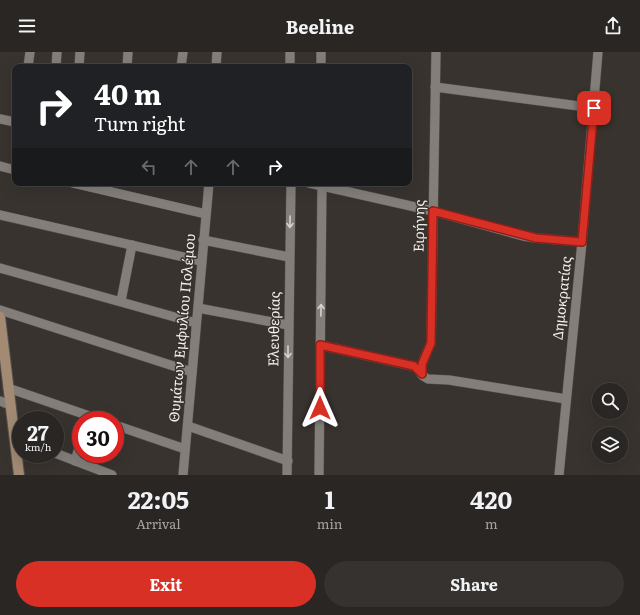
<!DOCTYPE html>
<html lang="en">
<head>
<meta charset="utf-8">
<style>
  :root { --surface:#2a2623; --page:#363230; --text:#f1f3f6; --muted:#a5a5a6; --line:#464341; --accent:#d93025 }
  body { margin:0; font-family:Literata,serif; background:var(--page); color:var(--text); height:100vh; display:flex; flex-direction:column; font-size:15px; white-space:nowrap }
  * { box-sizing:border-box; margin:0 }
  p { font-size:13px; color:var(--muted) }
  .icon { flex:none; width:22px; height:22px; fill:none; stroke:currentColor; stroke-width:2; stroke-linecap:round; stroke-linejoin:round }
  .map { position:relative; height:423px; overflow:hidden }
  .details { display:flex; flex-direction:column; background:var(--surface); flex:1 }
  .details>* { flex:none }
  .top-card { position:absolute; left:12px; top:12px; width:400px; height:122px; border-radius:8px; box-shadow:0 4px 16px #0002,0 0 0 1px var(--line); background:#202124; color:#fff; overflow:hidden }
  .controls { position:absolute; left:592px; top:331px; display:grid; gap:8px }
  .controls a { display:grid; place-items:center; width:36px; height:36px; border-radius:50%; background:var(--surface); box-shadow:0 4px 16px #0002,0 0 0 1px var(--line); font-size:20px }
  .speed { position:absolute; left:12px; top:359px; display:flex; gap:8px; font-size:20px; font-weight:700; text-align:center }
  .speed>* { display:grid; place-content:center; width:52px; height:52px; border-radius:50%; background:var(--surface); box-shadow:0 4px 16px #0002,0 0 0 1px var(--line); line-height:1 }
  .speed small { font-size:10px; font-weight:400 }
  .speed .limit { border:6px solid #d22; background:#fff; color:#111 }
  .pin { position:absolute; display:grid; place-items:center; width:34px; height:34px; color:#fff; margin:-17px; border-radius:8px; box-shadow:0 2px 6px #0006 }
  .me { position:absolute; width:44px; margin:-22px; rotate:0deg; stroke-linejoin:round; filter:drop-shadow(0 0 3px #0008) }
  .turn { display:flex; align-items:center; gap:14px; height:84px; padding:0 16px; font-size:18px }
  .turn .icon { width:52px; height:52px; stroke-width:2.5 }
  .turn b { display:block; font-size:28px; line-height:34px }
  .lanes { display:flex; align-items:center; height:38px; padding:0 16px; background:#0003; justify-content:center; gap:20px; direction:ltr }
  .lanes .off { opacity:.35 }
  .eta { display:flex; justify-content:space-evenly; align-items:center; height:68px; text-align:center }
  .eta b { font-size:24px; font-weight:700; line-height:28px }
  .cta { display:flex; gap:8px; margin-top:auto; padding:8px 16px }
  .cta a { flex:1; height:46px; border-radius:24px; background:var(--accent); color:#fff; font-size:16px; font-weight:700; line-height:46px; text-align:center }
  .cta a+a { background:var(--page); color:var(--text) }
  header { display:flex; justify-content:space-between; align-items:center; height:52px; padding:0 16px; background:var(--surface); font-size:18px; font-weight:700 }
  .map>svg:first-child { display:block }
</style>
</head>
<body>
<header><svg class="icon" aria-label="menu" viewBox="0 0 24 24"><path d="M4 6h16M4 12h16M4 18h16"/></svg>Beeline<svg class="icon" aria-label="share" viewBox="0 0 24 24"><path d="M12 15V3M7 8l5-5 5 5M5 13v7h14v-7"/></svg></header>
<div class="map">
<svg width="640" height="423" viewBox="0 0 640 423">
  <rect width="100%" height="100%" fill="#38332f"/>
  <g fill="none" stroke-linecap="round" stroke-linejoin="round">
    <defs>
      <g id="street">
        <polyline points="290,0 290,15"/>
        <polyline points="321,0 321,15"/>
        <polyline points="28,15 30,0"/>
        <polyline points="56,15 57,0"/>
        <polyline points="79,15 80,0"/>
        <polyline points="127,15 128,0"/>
        <polyline points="181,15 183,0"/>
        <polyline points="216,15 217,0"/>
        <polyline points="435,35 594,56"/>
        <polyline points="0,67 15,70"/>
        <polyline points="0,114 15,118"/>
        <polyline points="73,131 206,162"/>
        <polyline points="309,131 433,159 523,184 536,186 582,190"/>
        <polyline points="0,163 201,209"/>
        <polyline points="203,188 289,205"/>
        <polyline points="0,216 196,271"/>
        <polyline points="121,249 132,193"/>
        <polyline points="198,256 288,273"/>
        <polyline points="0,258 192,320"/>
        <polyline points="320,293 413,314 417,316 423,324 428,327 449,328 566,347"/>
        <polyline points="421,322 422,312 431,291 436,0"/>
        <polyline points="8,336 101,368"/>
        <polyline points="0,349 10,353"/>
        <polyline points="115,373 185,397"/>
        <polyline points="188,374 288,409"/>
        <polyline points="55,401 112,423"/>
        <polyline points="75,409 81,389"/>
        <polyline points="183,423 209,131"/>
        <polyline points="287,423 291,131"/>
        <polyline points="319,423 322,131"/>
        <polyline points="559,423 582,190 598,0"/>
      </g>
      <polyline id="secondary" points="0,265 19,423"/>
    </defs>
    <use href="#street" stroke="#56524e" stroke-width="10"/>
    <use href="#secondary" stroke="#56524e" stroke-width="12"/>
    <use href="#street" stroke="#837e79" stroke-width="9"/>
    <use href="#secondary" stroke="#a28a73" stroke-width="10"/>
  </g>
  <defs><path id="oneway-shaft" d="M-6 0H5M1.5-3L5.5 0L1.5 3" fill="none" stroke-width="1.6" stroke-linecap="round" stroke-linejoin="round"/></defs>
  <g stroke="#d6d2ce">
    <use href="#oneway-shaft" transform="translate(290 170) rotate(91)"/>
    <use href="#oneway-shaft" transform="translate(321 258) rotate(-89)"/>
    <use href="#oneway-shaft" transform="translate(288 300) rotate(90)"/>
  </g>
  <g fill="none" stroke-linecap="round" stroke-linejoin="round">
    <defs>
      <polyline id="route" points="320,356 320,293 414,314 422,322 422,312 431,291 433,159 536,186 582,190 594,56"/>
    </defs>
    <use href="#route" stroke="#8d1f18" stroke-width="10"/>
    <use href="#route" stroke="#d93025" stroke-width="7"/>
  </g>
  <g text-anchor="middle" stroke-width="3" stroke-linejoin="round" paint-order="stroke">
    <g font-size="14" fill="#f1eeeb" stroke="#38332f">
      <text transform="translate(419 174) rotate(-89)" y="5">Ειρήνης</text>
      <text transform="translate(562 246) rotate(-84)" y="5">Δημοκρατίας</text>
      <text transform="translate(182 276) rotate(-85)" y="5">Θυμάτων Εμφυλίου Πολέμου</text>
      <text transform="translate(274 277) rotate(-89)" y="5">Ελευθερίας</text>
    </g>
  </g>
</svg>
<div class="controls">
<a><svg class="icon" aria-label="search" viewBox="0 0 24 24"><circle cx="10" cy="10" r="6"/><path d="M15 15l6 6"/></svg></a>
<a><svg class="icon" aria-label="layers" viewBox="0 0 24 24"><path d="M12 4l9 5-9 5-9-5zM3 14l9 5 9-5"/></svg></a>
</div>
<div class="speed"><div>27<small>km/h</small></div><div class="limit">30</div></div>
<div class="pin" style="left:594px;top:56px;background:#d93025"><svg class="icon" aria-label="arrive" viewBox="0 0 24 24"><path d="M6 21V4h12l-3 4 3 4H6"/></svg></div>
<svg class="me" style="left:320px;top:356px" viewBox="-20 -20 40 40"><path d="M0-17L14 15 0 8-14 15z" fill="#d93025" stroke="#fff" stroke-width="4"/></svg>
<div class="top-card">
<div class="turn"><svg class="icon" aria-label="right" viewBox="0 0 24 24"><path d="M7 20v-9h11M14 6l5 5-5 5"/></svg><div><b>40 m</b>Turn right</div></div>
<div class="lanes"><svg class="icon off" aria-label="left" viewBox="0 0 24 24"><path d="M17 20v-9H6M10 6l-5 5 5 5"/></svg><svg class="icon off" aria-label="ahead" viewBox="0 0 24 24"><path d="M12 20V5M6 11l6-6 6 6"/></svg><svg class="icon off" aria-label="ahead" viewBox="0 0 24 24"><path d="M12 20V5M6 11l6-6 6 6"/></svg><svg class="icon" aria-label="right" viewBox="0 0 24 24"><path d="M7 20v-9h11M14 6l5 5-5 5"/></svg></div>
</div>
</div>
<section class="details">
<div class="eta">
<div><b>22:05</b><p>Arrival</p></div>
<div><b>1</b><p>min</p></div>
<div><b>420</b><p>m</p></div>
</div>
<div class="cta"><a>Exit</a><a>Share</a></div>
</section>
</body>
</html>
